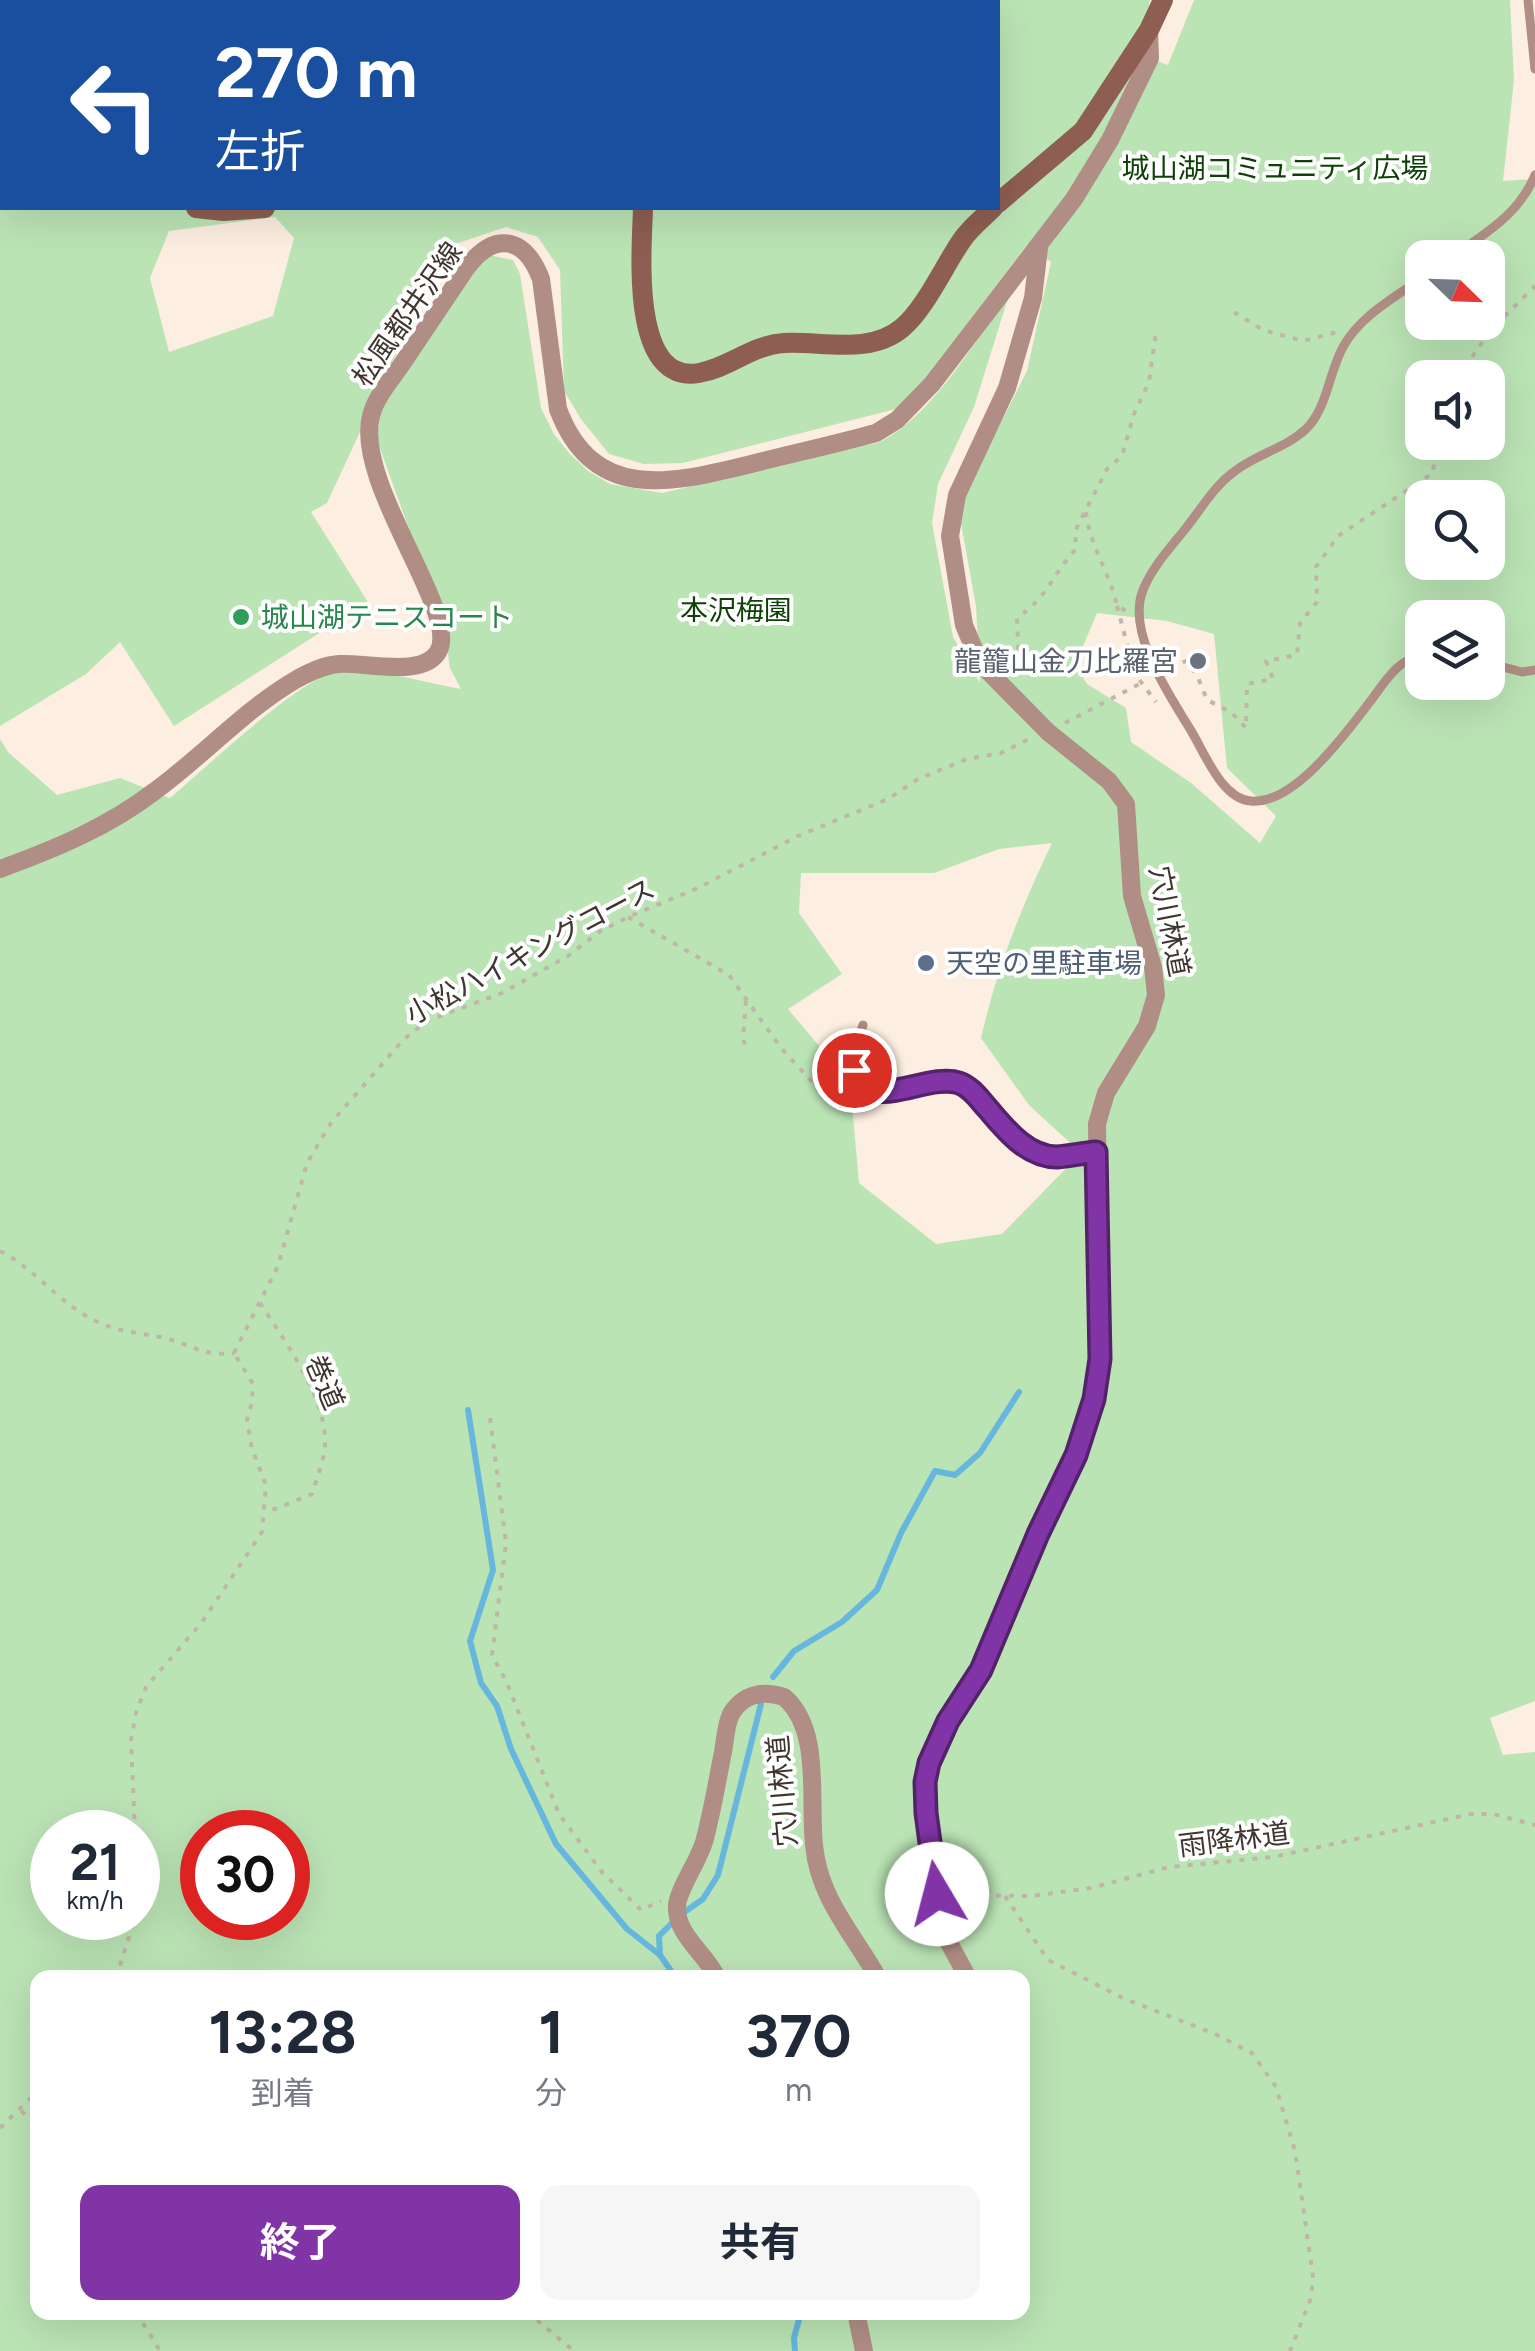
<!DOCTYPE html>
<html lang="ja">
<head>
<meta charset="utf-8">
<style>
  :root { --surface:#fff; --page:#f6f6f7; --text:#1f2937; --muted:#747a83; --accent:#8134a5 }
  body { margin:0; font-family:Figtree,"Noto Sans JP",sans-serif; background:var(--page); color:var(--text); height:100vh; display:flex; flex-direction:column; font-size:38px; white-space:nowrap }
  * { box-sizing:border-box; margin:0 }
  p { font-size:32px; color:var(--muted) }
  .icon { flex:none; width:55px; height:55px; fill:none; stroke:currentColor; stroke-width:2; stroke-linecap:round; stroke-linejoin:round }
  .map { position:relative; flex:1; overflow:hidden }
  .drawer { position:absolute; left:30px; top:1970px; width:1000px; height:350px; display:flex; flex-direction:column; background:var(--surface); border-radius:20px; box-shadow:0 10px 40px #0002 }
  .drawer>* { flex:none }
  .hud { position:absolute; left:0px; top:0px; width:1000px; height:210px; box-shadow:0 10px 40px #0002; background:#1a4fa0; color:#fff; overflow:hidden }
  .needle { width:65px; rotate:113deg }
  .fabs { position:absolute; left:1405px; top:240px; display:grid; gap:20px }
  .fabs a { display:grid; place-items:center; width:100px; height:100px; border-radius:20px; background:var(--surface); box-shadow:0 10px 40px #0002; font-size:50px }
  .speed { position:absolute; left:30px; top:1810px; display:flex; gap:20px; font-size:50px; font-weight:700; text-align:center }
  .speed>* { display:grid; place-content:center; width:130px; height:130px; border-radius:50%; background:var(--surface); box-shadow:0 10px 40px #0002; line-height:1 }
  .speed small { font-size:25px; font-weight:400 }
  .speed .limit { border:15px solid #d22; background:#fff; color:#111 }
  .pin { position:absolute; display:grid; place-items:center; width:85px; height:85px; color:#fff; margin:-42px; border:5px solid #fff; border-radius:50%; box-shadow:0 2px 10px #0007 }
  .me { position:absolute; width:110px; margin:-55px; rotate:352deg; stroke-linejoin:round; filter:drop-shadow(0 0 8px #0008) }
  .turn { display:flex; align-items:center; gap:35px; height:210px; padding:0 50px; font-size:45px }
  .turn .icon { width:130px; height:130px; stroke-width:2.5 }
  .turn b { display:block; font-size:70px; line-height:85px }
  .eta { display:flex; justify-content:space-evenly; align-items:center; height:170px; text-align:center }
  .eta b { font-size:60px; font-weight:700; line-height:70px }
  .primary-button { display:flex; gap:20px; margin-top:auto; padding:20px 50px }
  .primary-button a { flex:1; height:115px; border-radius:20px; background:var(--accent); color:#fff; font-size:40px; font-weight:700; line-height:115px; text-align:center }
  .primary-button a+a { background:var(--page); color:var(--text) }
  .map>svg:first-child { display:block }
</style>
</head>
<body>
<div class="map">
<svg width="1535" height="2351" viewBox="0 0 1535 2351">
  <rect width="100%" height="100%" fill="#fceee0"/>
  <path fill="#bbe4b5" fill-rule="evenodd" d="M0,0H1150L1140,55L1168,65L1194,0H1510L1514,80L1503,181L1535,179V1701L1490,1718L1503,1755L1535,1752V2351H0V739L8,752L57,795L120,778L170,798C202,771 302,676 337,672C377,667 422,682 461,689L450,668L444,627L377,440L380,410L460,275L489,255L513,260L520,274L541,408L554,434L569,453L588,471L610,484L662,493L880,442C934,414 972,344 1009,295L974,407L938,484L932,523L953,637L980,683L976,606L958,507L1027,371L1051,262L1027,245L904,407L683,463L644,464L609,454L581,419L564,391L560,270L538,237L506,227L446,247L327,503L311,512L368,602L174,726L120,642L86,674L0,726ZM2,2H998V208H2ZM275,217L294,238L273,316L169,352L150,278L169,231ZM1422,258H1488V322H1422ZM1422,378H1488V442H1422ZM1422,498H1488V562H1422ZM1097,613L1167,621L1214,634L1227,768L1276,816L1260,843L1191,783L1131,742L1126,708L1087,684L1075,665ZM1422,618H1488V682H1422ZM1052,843C1020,910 998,966 981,1038L1029,1105L1081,1153L1002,1234L936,1244L859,1183L850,1083L788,1009L842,974L799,913L801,873H934L999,849ZM52,1832H138V1918H52ZM202,1832H288V1918H202ZM38,1978H1022V2312H38Z"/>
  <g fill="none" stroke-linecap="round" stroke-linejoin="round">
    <g stroke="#66b6de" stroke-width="6">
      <polyline points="468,1410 493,1570 470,1641 481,1683 497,1706 511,1749 556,1844 627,1929 660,1955"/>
      <polyline points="773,1677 794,1651 842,1622 877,1590 901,1533 935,1471 955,1475 980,1453 1019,1392"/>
      <polyline points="683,1913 703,1899 718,1875 761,1704"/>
      <polyline points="674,1921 659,1936 660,1955 676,1978"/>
      <polyline points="795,2351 794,2338 801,2312"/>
    </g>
    <g stroke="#c0b5a9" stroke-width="4" stroke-dasharray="5 8" stroke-linecap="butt">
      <polyline points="862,0 876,2"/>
      <polyline points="386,2 389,0"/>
      <polyline points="960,2 963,0"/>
      <polyline points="1234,312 1263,330 1303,341 1337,332"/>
      <polyline points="1457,378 1491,330 1535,286"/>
      <path d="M1086,512C1090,547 1110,573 1117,606L1126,611"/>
      <polyline points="1117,606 1135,674 1156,702"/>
      <polyline points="1171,668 1186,661 1197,675 1207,700 1231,712 1246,728 1247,684 1273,679 1266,661 1297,655 1300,623 1317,602 1316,567 1338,536 1433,473 1436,442"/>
      <path d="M1015,675L1019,663L1017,618C1049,596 1051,576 1076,549L1075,531L1107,469L1122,456L1134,414L1149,382L1156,332"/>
      <polyline points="1065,723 1145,681"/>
      <polyline points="628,917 729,975 781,1048 824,1095 847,1096 852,1091"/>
      <polyline points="746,1001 743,1037 746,1051"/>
      <path d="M0,1251C36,1269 62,1307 100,1323C124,1334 151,1333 175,1341C199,1349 208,1356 234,1353"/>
      <path d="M260,1303C284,1340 324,1394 325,1439C326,1456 317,1477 312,1494L275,1509L266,1510"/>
      <polyline points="234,1353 278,1266 307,1163 331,1123 403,1040 427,1021 502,993 568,956 599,932 628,917 698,888 798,836 888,799 918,779 967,759 1001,753 1029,739"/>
      <polyline points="490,1418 506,1543 492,1655 507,1683 559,1814 602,1872 641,1910 661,1901"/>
      <polyline points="135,1832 131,1740 136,1713 146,1687 202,1622 262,1532 266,1485 252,1449 247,1420 252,1402 253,1384 234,1353"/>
      <polyline points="957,1895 1031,1896 1091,1888 1169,1867 1273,1857 1471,1814 1493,1814 1535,1825"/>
      <polyline points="1005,1896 1048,1960 1125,1999 1215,2034 1252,2053 1276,2087 1295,2151 1313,2276 1311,2298 1290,2351"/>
      <polyline points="116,1978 135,1918"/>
      <polyline points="21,2111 38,2124"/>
      <polyline points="0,2128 38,2091"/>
      <polyline points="136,2312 160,2351"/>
      <polyline points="527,2312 574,2351"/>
    </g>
    <g stroke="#b08e85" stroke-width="9">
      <polyline points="1528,0 1535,69"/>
      <path d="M1451,258C1485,233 1518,216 1535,175"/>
      <path d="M1422,278C1395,297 1360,316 1343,347C1329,372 1327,409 1306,429C1286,448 1257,454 1235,471C1215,485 1201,509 1186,528C1171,547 1152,567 1143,590C1126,632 1169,694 1190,729C1204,751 1221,799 1251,801C1294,805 1345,734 1369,703C1386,681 1395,662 1422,654"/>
      <polyline points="1488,663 1522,672 1535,670"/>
      <path d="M863,1025C858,1042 845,1067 859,1083C876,1105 931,1076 956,1082C988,1089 1004,1148 1050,1156C1065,1159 1081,1153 1096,1153"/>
    </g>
    <g stroke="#b08e85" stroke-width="18">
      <path d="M0,869C55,849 108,827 155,791C203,756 245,709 297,679C310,672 324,665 339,664C365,662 425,679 439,650C458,610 354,483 371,416C375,398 391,380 402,364C423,333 444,301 465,270C493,231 524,235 541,279L558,409C594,506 676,482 755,463C795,453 836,444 876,433L897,420L932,384L1074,199L1110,140L1150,58L1149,30"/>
      <path d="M717,1978C706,1953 675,1935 677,1905C679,1888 698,1862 704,1842C712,1813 717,1782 723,1752C725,1740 726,1724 731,1714C743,1694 763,1690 784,1697C822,1729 809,1800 814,1845C819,1899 853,1933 878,1978"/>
      <polyline points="968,1978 947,1939 941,1918 926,1813 925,1782 936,1743 981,1669 1037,1534 1076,1455 1095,1399 1100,1359 1097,1124 1106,1093 1147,1026 1156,995 1153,967 1132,896 1126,804 1109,781 1048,732 980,663 964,625 950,536 957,495 1007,388 1033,298 1039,248"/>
      <polyline points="856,2312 864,2351"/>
    </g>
    <g stroke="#8e5e52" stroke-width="20">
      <polyline points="0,188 2,187"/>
      <polyline points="998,203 1083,131 1149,30 1163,0"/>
      <polyline points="196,208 224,211 265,208"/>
      <path d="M643,208C642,248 629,385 699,373C729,368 752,345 784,343C822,341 870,355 902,328C925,309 944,266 962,240C970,228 983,218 993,208"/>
    </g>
  </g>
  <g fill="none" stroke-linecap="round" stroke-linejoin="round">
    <defs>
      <path id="route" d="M854,1070C868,1116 926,1072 959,1083C971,1087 979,1099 988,1109C1005,1129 1027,1157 1057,1157C1070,1156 1083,1153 1096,1152L1100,1359L1094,1399L1076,1455L1038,1534L981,1670L948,1721L929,1763L925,1782L926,1813L937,1894"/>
    </defs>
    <use href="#route" stroke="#54226b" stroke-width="25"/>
    <use href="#route" stroke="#8134a5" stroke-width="18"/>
  </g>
  <circle fill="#2e9e5b" stroke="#fefefe" stroke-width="4" cx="241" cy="617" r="10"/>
  <circle fill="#6b7280" stroke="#fefefe" stroke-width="4" cx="1198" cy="661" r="10"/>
  <circle fill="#5c6f8a" stroke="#fefefe" stroke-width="4" cx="926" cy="963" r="10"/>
  <g text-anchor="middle" stroke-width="8" stroke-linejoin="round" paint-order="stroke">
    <g font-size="28" fill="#0d4106" stroke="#fefefe">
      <text x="1275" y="178">城山湖コミュニティ広場</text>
      <text x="736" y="620">本沢梅園</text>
    </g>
    <g font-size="28" fill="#3e3730" stroke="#fefefe">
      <text transform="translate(407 314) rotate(-55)" y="10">松風都井沢線</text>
      <text transform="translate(1170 921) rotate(79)" y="10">穴川林道</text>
      <text transform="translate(530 951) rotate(-28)" y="10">小松ハイキングコース</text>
      <text transform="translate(325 1382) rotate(67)" y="10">巻道</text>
      <text transform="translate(782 1791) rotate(-95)" y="10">穴川林道</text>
      <text transform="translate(1234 1839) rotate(-7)" y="10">雨降林道</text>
    </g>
    <g font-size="28" fill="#27864d" stroke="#fefefe" text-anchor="start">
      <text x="261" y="627">城山湖テニスコート</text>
    </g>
    <g font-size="28" fill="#5b616d" stroke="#fefefe" text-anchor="end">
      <text x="1178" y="671">龍籠山金刀比羅宮</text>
    </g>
    <g font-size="28" fill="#4e5e75" stroke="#fefefe" text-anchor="start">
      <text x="946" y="973">天空の里駐車場</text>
    </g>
  </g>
</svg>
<div class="fabs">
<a><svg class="needle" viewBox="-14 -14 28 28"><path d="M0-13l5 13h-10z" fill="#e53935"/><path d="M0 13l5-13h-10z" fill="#747a83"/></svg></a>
<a><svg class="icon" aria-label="sound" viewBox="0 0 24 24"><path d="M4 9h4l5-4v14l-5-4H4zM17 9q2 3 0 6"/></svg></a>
<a><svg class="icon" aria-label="search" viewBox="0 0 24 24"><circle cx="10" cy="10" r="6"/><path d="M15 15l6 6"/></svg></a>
<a><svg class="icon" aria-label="layers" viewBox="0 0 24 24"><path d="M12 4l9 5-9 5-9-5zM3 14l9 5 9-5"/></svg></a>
</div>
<div class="speed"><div>21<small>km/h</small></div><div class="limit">30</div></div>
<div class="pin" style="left:854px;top:1070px;background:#d93025"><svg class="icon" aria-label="arrive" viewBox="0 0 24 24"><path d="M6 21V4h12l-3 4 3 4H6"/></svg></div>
<svg class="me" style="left:937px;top:1894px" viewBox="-20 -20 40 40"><circle r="19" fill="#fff"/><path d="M0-13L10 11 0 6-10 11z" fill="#8134a5"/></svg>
<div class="hud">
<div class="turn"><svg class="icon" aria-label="left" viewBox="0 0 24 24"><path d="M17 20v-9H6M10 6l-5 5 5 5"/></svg><div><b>270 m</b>左折</div></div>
</div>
<section class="drawer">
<div class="eta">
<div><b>13:28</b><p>到着</p></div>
<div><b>1</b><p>分</p></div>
<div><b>370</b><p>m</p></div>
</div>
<div class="primary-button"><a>終了</a><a>共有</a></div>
</section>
</div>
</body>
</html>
